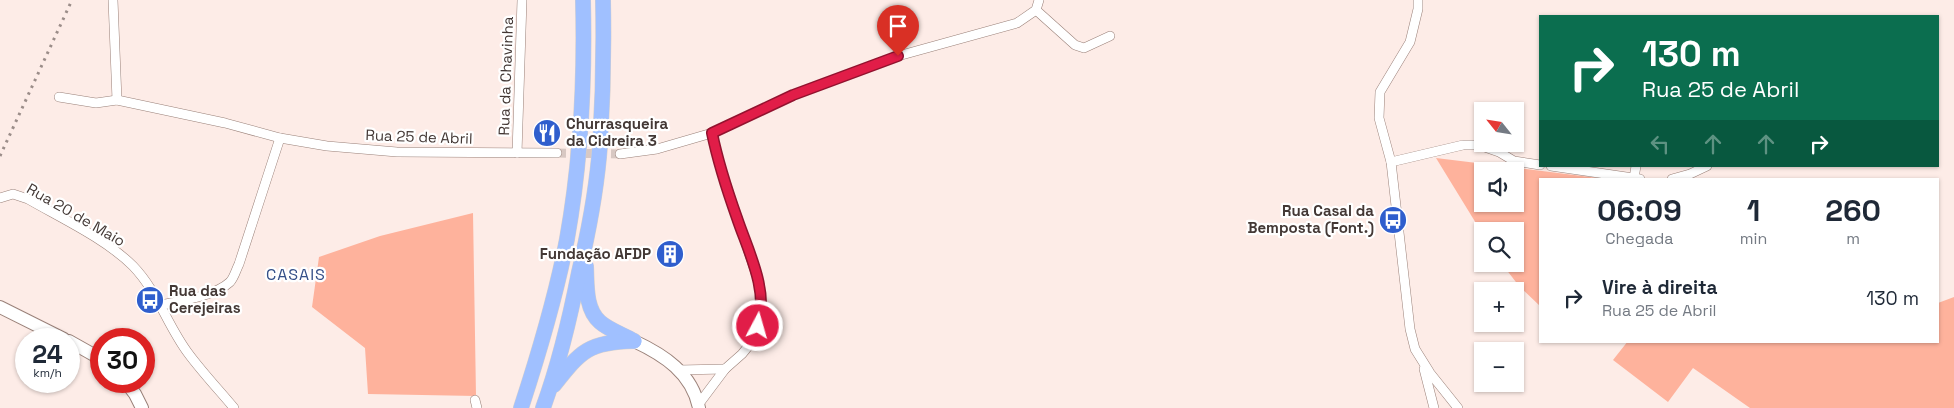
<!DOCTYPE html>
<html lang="pt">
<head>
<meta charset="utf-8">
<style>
  :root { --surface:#fff; --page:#f2f2f3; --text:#1f2937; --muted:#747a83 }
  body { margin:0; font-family:"Space Grotesk",sans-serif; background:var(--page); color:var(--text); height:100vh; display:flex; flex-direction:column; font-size:19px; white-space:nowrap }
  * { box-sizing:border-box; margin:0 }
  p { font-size:16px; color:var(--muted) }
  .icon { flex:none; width:28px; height:28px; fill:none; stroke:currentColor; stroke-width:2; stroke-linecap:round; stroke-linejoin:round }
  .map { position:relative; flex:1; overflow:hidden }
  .drawer { position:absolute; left:1539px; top:178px; width:400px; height:165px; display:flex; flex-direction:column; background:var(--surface); border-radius:0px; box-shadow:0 1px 4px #0004 }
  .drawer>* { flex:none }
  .hud { position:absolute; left:1539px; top:15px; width:400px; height:152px; border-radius:0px; box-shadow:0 1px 4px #0004; background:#0b6e4f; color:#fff; overflow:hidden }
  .needle { width:32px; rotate:300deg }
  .buttons { position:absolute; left:1474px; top:102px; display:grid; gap:10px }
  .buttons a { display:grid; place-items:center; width:50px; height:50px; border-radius:0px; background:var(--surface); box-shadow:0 1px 4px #0004; font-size:25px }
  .speed { position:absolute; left:15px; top:328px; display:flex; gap:10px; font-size:25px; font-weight:700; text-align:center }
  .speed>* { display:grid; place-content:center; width:65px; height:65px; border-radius:50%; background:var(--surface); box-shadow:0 1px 4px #0004; line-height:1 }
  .speed small { font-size:12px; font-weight:400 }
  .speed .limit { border:8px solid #d22; background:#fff; color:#111 }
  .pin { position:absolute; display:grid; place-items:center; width:42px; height:42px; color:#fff; margin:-51px -21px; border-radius:50% 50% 50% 0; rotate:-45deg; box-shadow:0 0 5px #0007 }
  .pin .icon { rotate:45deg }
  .me { position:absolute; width:55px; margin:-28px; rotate:6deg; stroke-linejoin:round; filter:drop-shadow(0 0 4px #0008) }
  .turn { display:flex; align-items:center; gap:18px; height:105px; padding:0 20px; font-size:22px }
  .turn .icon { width:65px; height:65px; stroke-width:2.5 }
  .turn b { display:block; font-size:35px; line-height:42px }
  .lanes { display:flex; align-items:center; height:48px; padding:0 20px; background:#0003; justify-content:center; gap:25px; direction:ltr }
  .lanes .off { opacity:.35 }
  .eta { display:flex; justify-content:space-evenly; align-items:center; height:85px; text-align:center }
  .eta b { font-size:30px; font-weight:600; line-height:35px }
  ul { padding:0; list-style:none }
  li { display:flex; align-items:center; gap:15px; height:70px; padding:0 20px }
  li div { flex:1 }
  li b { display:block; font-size:19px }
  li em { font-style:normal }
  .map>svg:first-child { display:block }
</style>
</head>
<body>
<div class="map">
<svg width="1954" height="408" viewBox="0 0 1954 408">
  <rect width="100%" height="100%" fill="#fdece7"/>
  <g fill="#feb29c" fill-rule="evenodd">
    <path d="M1436,158L1606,179H1540V306L1519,286L1502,264H1515V231H1482V233ZM1482,171H1515V204H1482Z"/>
    <polygon points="473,213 476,396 368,394 365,348 312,307 319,257 380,236"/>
    <polygon points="1954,297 1954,408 1750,408 1693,368 1668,402 1613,360 1628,341 1938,341 1938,303"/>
  </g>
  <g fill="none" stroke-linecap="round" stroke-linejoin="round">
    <polyline stroke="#d8c8c3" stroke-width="9" stroke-dasharray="9 4.5" stroke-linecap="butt" points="557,153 620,154"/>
    <defs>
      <g id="street">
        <polyline points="113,0 117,100"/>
        <polyline points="1418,0 1418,9 1410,42 1380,92 1379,118 1391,162 1410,329 1415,349 1430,373 1458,408"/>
        <polyline points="1036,10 1075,45 1084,48 1110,36"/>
        <polyline points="59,97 96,103 117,100 225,123 280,138 327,146 397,152 557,153"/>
        <polyline points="517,153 522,0"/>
        <polyline points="620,154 657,149 712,133 793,95 898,56 1017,23 1036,10 1039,0"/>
        <polyline points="1391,162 1463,145 1479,145 1499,152 1514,161 1540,165"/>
        <polyline points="1551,166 1640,179"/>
        <polyline points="1634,178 1636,166"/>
        <polyline points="1672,179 1690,174 1707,166"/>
        <path d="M0,198L13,194L28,199C61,218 106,239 133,266C158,292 167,325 188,353C202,372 219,390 234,408"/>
        <path d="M161,305C180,301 215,296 230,282C234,278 236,270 239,264L280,138"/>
        <polyline points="1424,369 1434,408"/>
        <polyline points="679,370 725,369"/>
        <polyline points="475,400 477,408"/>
        <polyline points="698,405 725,369 742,354 755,338 762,313 760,286 719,163 712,133"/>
      </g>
      <g id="secondary">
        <polyline points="0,307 64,339"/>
        <polyline points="69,341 101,359"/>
        <path d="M634,341C664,355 692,373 699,408"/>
        <polyline points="125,381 135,394 142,408"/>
      </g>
      <g id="highway">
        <path d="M586,266C587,285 585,309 600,322C609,330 624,335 634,341"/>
        <path d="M554,385C581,351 588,342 634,341"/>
        <path d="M521,408C539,353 556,296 567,239C581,161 585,80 583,0"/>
        <path d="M543,408C559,364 570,318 579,272C589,230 597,187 600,145C603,97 604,48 603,0"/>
      </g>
    </defs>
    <use href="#street" stroke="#9a8179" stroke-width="10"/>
    <use href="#secondary" stroke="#9a8179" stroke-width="14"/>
    <use href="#highway" stroke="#d2cfcf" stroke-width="16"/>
    <use href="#street" stroke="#fff" stroke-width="9"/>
    <use href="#secondary" stroke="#fff" stroke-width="12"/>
    <use href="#highway" stroke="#a0c0ff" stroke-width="15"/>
    <polyline stroke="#9b8d89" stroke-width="3" stroke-dasharray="2.5 5" stroke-linecap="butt" points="0,156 72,0"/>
  </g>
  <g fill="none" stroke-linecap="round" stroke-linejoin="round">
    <defs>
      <path id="route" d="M758,326C769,290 748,251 737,218C727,190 718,162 712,133L793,95L898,56"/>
    </defs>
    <use href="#route" stroke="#92132f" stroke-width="12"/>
    <use href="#route" stroke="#e11d48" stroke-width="9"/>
  </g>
  <defs>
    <symbol id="restaurant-disc" viewBox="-11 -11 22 22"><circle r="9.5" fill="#2f5ecd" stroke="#fff"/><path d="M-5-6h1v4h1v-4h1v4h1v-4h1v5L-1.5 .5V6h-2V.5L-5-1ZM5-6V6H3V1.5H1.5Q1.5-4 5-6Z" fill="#fff"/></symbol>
    <symbol id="bus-disc" viewBox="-11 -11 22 22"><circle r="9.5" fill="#2f5ecd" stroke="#fff"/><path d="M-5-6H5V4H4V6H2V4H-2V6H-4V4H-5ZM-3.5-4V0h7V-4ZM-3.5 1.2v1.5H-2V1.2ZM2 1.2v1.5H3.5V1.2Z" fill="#fff"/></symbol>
    <symbol id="building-disc" viewBox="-11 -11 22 22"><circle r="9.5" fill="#2f5ecd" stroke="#fff"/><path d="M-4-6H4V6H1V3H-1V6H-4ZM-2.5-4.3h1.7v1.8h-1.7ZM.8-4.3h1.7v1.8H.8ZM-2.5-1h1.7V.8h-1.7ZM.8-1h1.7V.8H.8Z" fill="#fff"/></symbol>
  </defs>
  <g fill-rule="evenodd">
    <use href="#restaurant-disc" x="531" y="117" width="32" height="32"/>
    <use href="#bus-disc" x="1377" y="204" width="32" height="32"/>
    <use href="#building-disc" x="654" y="238" width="32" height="32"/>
    <use href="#bus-disc" x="134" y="284" width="32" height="32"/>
  </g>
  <g text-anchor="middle" stroke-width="4.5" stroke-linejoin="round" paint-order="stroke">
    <g font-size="15" fill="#433835" stroke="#fff">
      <text transform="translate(506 76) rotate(-88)" y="5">Rua da Chavinha</text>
      <text transform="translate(419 137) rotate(2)" y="5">Rua 25 de Abril</text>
      <text transform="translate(76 215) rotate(30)" y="5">Rua 20 de Maio</text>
    </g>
    <g font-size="15" font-weight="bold" fill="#433835" stroke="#fff" text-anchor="start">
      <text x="566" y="129">Churrasqueira<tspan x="566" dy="17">da Cidreira 3</tspan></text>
      <text x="1374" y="216" text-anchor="end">Rua Casal da<tspan x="1374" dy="17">Bemposta (Font.)</tspan></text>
      <text x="651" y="259" text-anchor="end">Fundação AFDP</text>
      <text x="169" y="296">Rua das<tspan x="169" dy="17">Cerejeiras</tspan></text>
    </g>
    <g font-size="16" letter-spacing="1" fill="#344f88" stroke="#fff">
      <text x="296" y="280">CASAIS</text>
    </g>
  </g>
</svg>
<div class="buttons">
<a><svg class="needle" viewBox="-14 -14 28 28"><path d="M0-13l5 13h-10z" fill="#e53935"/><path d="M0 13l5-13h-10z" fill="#747a83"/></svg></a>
<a><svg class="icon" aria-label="sound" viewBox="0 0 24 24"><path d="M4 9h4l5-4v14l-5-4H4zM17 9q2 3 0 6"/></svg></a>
<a><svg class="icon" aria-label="search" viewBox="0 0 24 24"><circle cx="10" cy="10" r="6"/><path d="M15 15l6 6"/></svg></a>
<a>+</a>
<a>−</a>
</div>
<div class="speed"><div>24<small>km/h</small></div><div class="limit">30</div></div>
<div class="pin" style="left:898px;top:56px;background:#d93025"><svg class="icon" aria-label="arrive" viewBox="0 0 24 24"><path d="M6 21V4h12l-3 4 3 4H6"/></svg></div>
<svg class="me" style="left:758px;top:326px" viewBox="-20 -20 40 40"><circle r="17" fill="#e11d48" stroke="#fff" stroke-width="3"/><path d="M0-11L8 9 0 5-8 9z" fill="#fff"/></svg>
<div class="hud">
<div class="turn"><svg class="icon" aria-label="right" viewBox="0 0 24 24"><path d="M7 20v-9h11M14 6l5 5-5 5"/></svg><div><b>130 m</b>Rua 25 de Abril</div></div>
<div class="lanes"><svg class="icon off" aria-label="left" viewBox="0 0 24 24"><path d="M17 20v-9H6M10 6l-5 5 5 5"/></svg><svg class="icon off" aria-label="ahead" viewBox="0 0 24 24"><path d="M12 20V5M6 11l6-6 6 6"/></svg><svg class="icon off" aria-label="ahead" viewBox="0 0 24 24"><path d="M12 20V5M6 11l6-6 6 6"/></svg><svg class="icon" aria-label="right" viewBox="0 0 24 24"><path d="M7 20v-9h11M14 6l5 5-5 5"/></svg></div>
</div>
<section class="drawer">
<div class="eta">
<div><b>06:09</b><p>Chegada</p></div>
<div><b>1</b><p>min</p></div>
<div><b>260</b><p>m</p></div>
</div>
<ul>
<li><svg class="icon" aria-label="right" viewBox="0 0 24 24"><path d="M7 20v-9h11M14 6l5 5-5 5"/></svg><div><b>Vire à direita</b><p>Rua 25 de Abril</p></div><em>130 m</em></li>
</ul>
</section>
</div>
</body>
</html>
